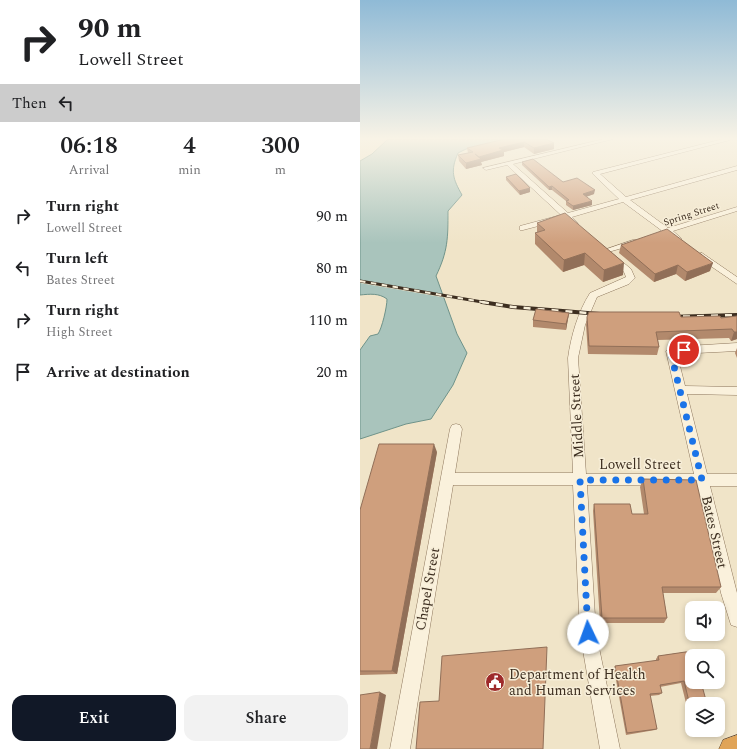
<!DOCTYPE html>
<html lang="en">
<head>
<meta charset="utf-8">
<style>
  :root { --surface:#fff; --page:#f2f2f2; --text:#202124; --muted:#757577; --accent:#111827 }
  body { margin:0; font-family:Spectral,serif; background:var(--page); color:var(--text); height:100vh; display:flex; flex-direction:column; font-size:15px; white-space:nowrap }
  * { box-sizing:border-box; margin:0 }
  p { font-size:13px; color:var(--muted) }
  .icon { flex:none; width:22px; height:22px; fill:none; stroke:currentColor; stroke-width:2; stroke-linecap:round; stroke-linejoin:round }
  .map { position:relative; flex:1; overflow:hidden }
  .details { display:flex; flex-direction:column; background:var(--surface); width:360px }
  .details>* { flex:none }
  .hud { background:#fff; color:var(--text); overflow:hidden }
  .controls { position:absolute; left:325px; top:601px; display:grid; gap:8px }
  .controls a { display:grid; place-items:center; width:40px; height:40px; border-radius:8px; background:var(--surface); box-shadow:0 2px 6px #0003; font-size:20px }
  .pin { position:absolute; display:grid; place-items:center; width:34px; height:34px; color:#fff; margin:-17px; border:2px solid #fff; border-radius:50%; box-shadow:0 1px 4px #0007 }
  .me { position:absolute; width:44px; margin:-22px; rotate:357deg; stroke-linejoin:round; filter:drop-shadow(0 0 3px #0008) }
  .turn { display:flex; align-items:center; gap:14px; height:84px; padding:0 12px; font-size:18px }
  .turn .icon { width:52px; height:52px; stroke-width:2.5 }
  .turn b { display:block; font-size:28px; line-height:34px }
  .then { display:flex; align-items:center; height:38px; padding:0 12px; background:#0003; gap:8px; font-size:15px }
  .eta { display:flex; justify-content:space-evenly; align-items:center; height:68px; text-align:center }
  .eta b { font-size:24px; font-weight:600; line-height:28px }
  .cta { display:flex; gap:8px; margin-top:auto; padding:8px 12px }
  .cta a { flex:1; height:46px; border-radius:12px; background:var(--accent); color:#fff; font-size:16px; font-weight:600; line-height:46px; text-align:center }
  .cta a+a { background:var(--page); color:var(--text) }
  ul { padding:0; list-style:none }
  li { display:flex; align-items:center; gap:12px; height:52px; padding:0 12px }
  li div { flex:1 }
  li b { display:block; font-size:15px }
  li em { font-style:normal }
  main { display:flex; flex:1; min-height:0 }
  .map>svg:first-child { display:block }
</style>
</head>
<body>
<main>
<section class="details">
<div class="hud">
<div class="turn"><svg class="icon" aria-label="right" viewBox="0 0 24 24"><path d="M7 20v-9h11M14 6l5 5-5 5"/></svg><div><b>90 m</b>Lowell Street</div></div>
<div class="then">Then<svg class="icon" aria-label="left" viewBox="0 0 24 24"><path d="M17 20v-9H6M10 6l-5 5 5 5"/></svg></div>
</div>
<div class="eta">
<div><b>06:18</b><p>Arrival</p></div>
<div><b>4</b><p>min</p></div>
<div><b>300</b><p>m</p></div>
</div>
<ul>
<li><svg class="icon" aria-label="right" viewBox="0 0 24 24"><path d="M7 20v-9h11M14 6l5 5-5 5"/></svg><div><b>Turn right</b><p>Lowell Street</p></div><em>90 m</em></li>
<li><svg class="icon" aria-label="left" viewBox="0 0 24 24"><path d="M17 20v-9H6M10 6l-5 5 5 5"/></svg><div><b>Turn left</b><p>Bates Street</p></div><em>80 m</em></li>
<li><svg class="icon" aria-label="right" viewBox="0 0 24 24"><path d="M7 20v-9h11M14 6l5 5-5 5"/></svg><div><b>Turn right</b><p>High Street</p></div><em>110 m</em></li>
<li><svg class="icon" aria-label="arrive" viewBox="0 0 24 24"><path d="M6 21V4h12l-3 4 3 4H6"/></svg><div><b>Arrive at destination</b></div><em>20 m</em></li>
</ul>
<div class="cta"><a>Exit</a><a>Share</a></div>
</section>
<div class="map">
<svg width="377" height="749" viewBox="0 0 377 749">
  <rect width="100%" height="100%" fill="#f0e4c8"/>
  <path fill="#a9c4bc" stroke="#6f938a" d="M28,139H151L106,149L98,153C90,171 93,179 102,195L88,211C88,238 88,251 76,276L97,334L107,353L93,385L71,419L46,424L0,439V350L10,336L18,334C22,328 27,307 27,299C19,293 10,294 0,295V161L12,154Z"/>
  <polygon fill="#f0e4c8" points="0,280 86,295 87,298 0,283"/>
  <g fill="none" stroke-linecap="round" stroke-linejoin="round">
    <defs>
      <g id="minor">
        <polygon points="244,139 253,139 153,164 208,213 259,199 233,174 233,172 363,139 371,139 370,140 240,174 266,197 377,166 377,170 270,200 308,228 377,207 377,211 313,231 322,239 318,241 306,234 300,234 299,232 301,230 263,202 212,217 218,223 217,225 211,225 205,219 163,230 160,230 160,226 201,215 147,165 126,170 123,168"/>
        <polygon points="273,240 276,240 276,244 245,253 241,251"/>
        <polygon points="342,253 377,277 377,284 339,258 339,254"/>
        <path d="M253,254L271,269L275,278L269,284L237,297L225,325L218,358L226,474H334L306,351L311,347L377,343V351L317,354L325,386L377,387V395L327,394L347,474H377V486H350L377,593V627L371,625L361,593L337,486L227,485L236,633L260,749H240L220,633L213,485H93L50,749H30L90,429L92,425L96,424L100,425L102,429L95,473H213L208,358C211,336 218,312 230,293L266,277L264,272L249,257Z"/>
      </g>
      <polygon id="highway" points="377,735 377,749 359,749 363,740"/>
    </defs>
    <use href="#minor" stroke="#8d765c" stroke-width="1"/>
    <use href="#highway" stroke="#5b4430" stroke-width="1"/>
    <use href="#minor" fill="#faf1dc" fill-rule="evenodd"/>
    <use href="#highway" fill="#e0a458" fill-rule="evenodd"/>
    <defs>
      <polyline id="rail-far1" points="0,281 128,303"/>
      <g id="rail">
        <polyline points="122,302 153,307 240,314"/>
        <polyline points="309,317 377,315"/>
      </g>
    </defs>
    <use href="#rail-far1" stroke="#3d2e20" stroke-width="3"/>
    <use href="#rail" stroke="#3d2e20" stroke-width="4"/>
    <use href="#rail-far1" stroke="#f7eed8" stroke-width="2" stroke-dasharray="5.5" stroke-linecap="butt"/>
    <use href="#rail" stroke="#f7eed8" stroke-width="2.5" stroke-dasharray="7" stroke-linecap="butt"/>
  </g>
  <g fill="#b2896c">
    <polygon points="186,139 194,149 174,154 164,147 144,152 144,156 121,162 122,165 106,169 99,161 98,155 108,153 107,148"/>
    <polygon points="162,162 203,182 234,194 226,197 232,205 213,210 206,205 206,201 192,190 189,190 162,165"/>
    <polygon points="146,177 170,192 160,195 146,180"/>
    <polygon points="177,223 263,275 243,282 224,265 203,272 175,244 175,233 177,232"/>
    <polygon points="261,245 350,271 325,281 316,274 294,282 259,253"/>
    <polygon points="209,313 208,319 206,330 173,327 173,320"/>
    <polygon points="377,316 377,339 371,341 369,338 298,340 299,347 297,355 228,354 226,325 227,317 321,317 361,318"/>
    <polygon points="377,348 377,358 375,353"/>
    <polygon points="77,452 37,674 0,675 0,510"/>
    <polygon points="283,479 361,587 356,593 303,593 307,618 304,623 240,623 233,511 234,504 272,514 284,514 280,487"/>
    <polygon points="339,650 332,704 332,727 321,683 300,687 302,693 299,695 290,696 297,729 295,730 266,735 254,669 255,666 296,661 296,659 298,656"/>
  </g>
  <g fill="#916f58">
    <polygon points="164,142 164,147 144,152 144,156 121,162 122,165 106,169 106,163 139,148"/>
    <polygon points="194,143 194,149 174,154 174,148"/>
    <polygon points="192,186 192,190 189,190 189,187"/>
    <polygon points="170,188 170,192 160,195 159,191"/>
    <polygon points="235,190 234,194 222,198 223,194"/>
    <polygon points="232,201 232,205 213,210 213,206"/>
    <polygon points="225,253 224,265 203,272 204,260"/>
    <polygon points="264,263 263,275 243,282 244,270"/>
    <polygon points="353,263 350,271 325,281 327,272"/>
    <polygon points="318,265 316,274 294,282 295,274"/>
    <polygon points="209,313 208,319 206,330 206,324"/>
    <polygon points="374,332 377,332 377,339 371,341"/>
    <polygon points="74,444 77,452 37,674 32,671"/>
    <polygon points="20,692 26,695 17,749 10,749"/>
  </g>
  <g fill="#cf9f7d" stroke="#916f58">
    <polygon points="145,139 186,139 194,143 174,148 164,142 139,148 143,150 119,157 115,154 121,159 106,163 98,155 113,152 107,148"/>
    <polygon points="173,159 203,182 217,178 235,190 223,194 232,201 213,206 206,201 209,200 192,186 189,187 162,162"/>
    <polygon points="156,174 170,188 159,191 146,177"/>
    <polygon points="205,213 264,263 244,270 225,253 204,260 175,233 185,230 177,223"/>
    <polygon points="307,229 353,263 327,272 318,265 295,274 261,245"/>
    <polygon points="176,309 209,313 206,324 173,320"/>
    <polygon points="229,312 319,312 321,317 360,316 361,318 377,316 377,332 374,332 372,329 296,332 299,347 229,346 227,317"/>
    <polygon points="19,444 74,444 32,671 0,671 0,510"/>
    <polygon points="283,479 336,480 361,587 302,587 307,618 242,618 234,504 270,504 272,514 288,514"/>
    <polygon points="187,647 183,749 56,749 60,702 79,701 82,656"/>
    <polygon points="339,650 341,656 332,656 332,682 341,682 347,704 332,704 332,714 324,681 300,685 302,693 290,694 297,729 267,733 255,666 299,660 298,656"/>
    <polygon points="20,692 10,749 0,749 0,695"/>
  </g>
  <linearGradient id="sky" x2="0" y2="1"><stop stop-color="#8fbad6"/><stop offset="0.57" stop-color="#f8f3e6"/><stop offset="1" stop-color="#f8f3e6" stop-opacity="0"/></linearGradient>
  <rect width="377" height="243" fill="url(#sky)"/>
  <g fill="none" stroke-linecap="round" stroke-linejoin="round">
    <polyline stroke="#1a73e8" stroke-width="7" stroke-dasharray="0 12.6" points="228,633 220,480 342,480 312,358 311,351 324,350"/>
  </g>
  <defs>
    <symbol id="civic-disc" viewBox="-11 -11 22 22"><circle r="9.5" fill="#9e2a2b" stroke="#f7eed8"/><path d="M-.6-6.5H3V-4.5H.6V-3L4-1V1h2V6H-6V1h2V-1L-.6-3ZM-1.2 2.5V6h2.4V2.5Z" fill="#fff"/></symbol>
  </defs>
  <g fill-rule="evenodd">
    <use href="#civic-disc" x="124" y="671" width="22" height="22"/>
  </g>
  <g text-anchor="middle" stroke-width="3" stroke-linejoin="round" paint-order="stroke">
    <g font-size="10" fill="#3d2e20" stroke="#f7eed8">
      <text transform="translate(331 213) rotate(-18)" y="4">Spring Street</text>
    </g>
    <g font-size="14" fill="#3d2e20" stroke="#f7eed8">
      <text transform="translate(216 416) rotate(-93)" y="5">Middle Street</text>
      <text x="280" y="469">Lowell Street</text>
      <text transform="translate(355 532) rotate(77)" y="5">Bates Street</text>
      <text transform="translate(67 589) rotate(-80)" y="5">Chapel Street</text>
    </g>
    <g font-size="14" fill="#3d2e20" stroke="#f7eed8" text-anchor="start">
      <text x="149" y="679">Department of Health<tspan x="149" dy="16">and Human Services</tspan></text>
    </g>
  </g>
</svg>
<div class="controls">
<a><svg class="icon" aria-label="sound" viewBox="0 0 24 24"><path d="M4 9h4l5-4v14l-5-4H4zM17 9q2 3 0 6"/></svg></a>
<a><svg class="icon" aria-label="search" viewBox="0 0 24 24"><circle cx="10" cy="10" r="6"/><path d="M15 15l6 6"/></svg></a>
<a><svg class="icon" aria-label="layers" viewBox="0 0 24 24"><path d="M12 4l9 5-9 5-9-5zM3 14l9 5 9-5"/></svg></a>
</div>
<div class="pin" style="left:324px;top:350px;background:#d93025"><svg class="icon" aria-label="arrive" viewBox="0 0 24 24"><path d="M6 21V4h12l-3 4 3 4H6"/></svg></div>
<svg class="me" style="left:228px;top:633px" viewBox="-20 -20 40 40"><circle r="19" fill="#fff"/><path d="M0-13L10 11 0 6-10 11z" fill="#1a73e8"/></svg>
</div>
</main>
</body>
</html>
